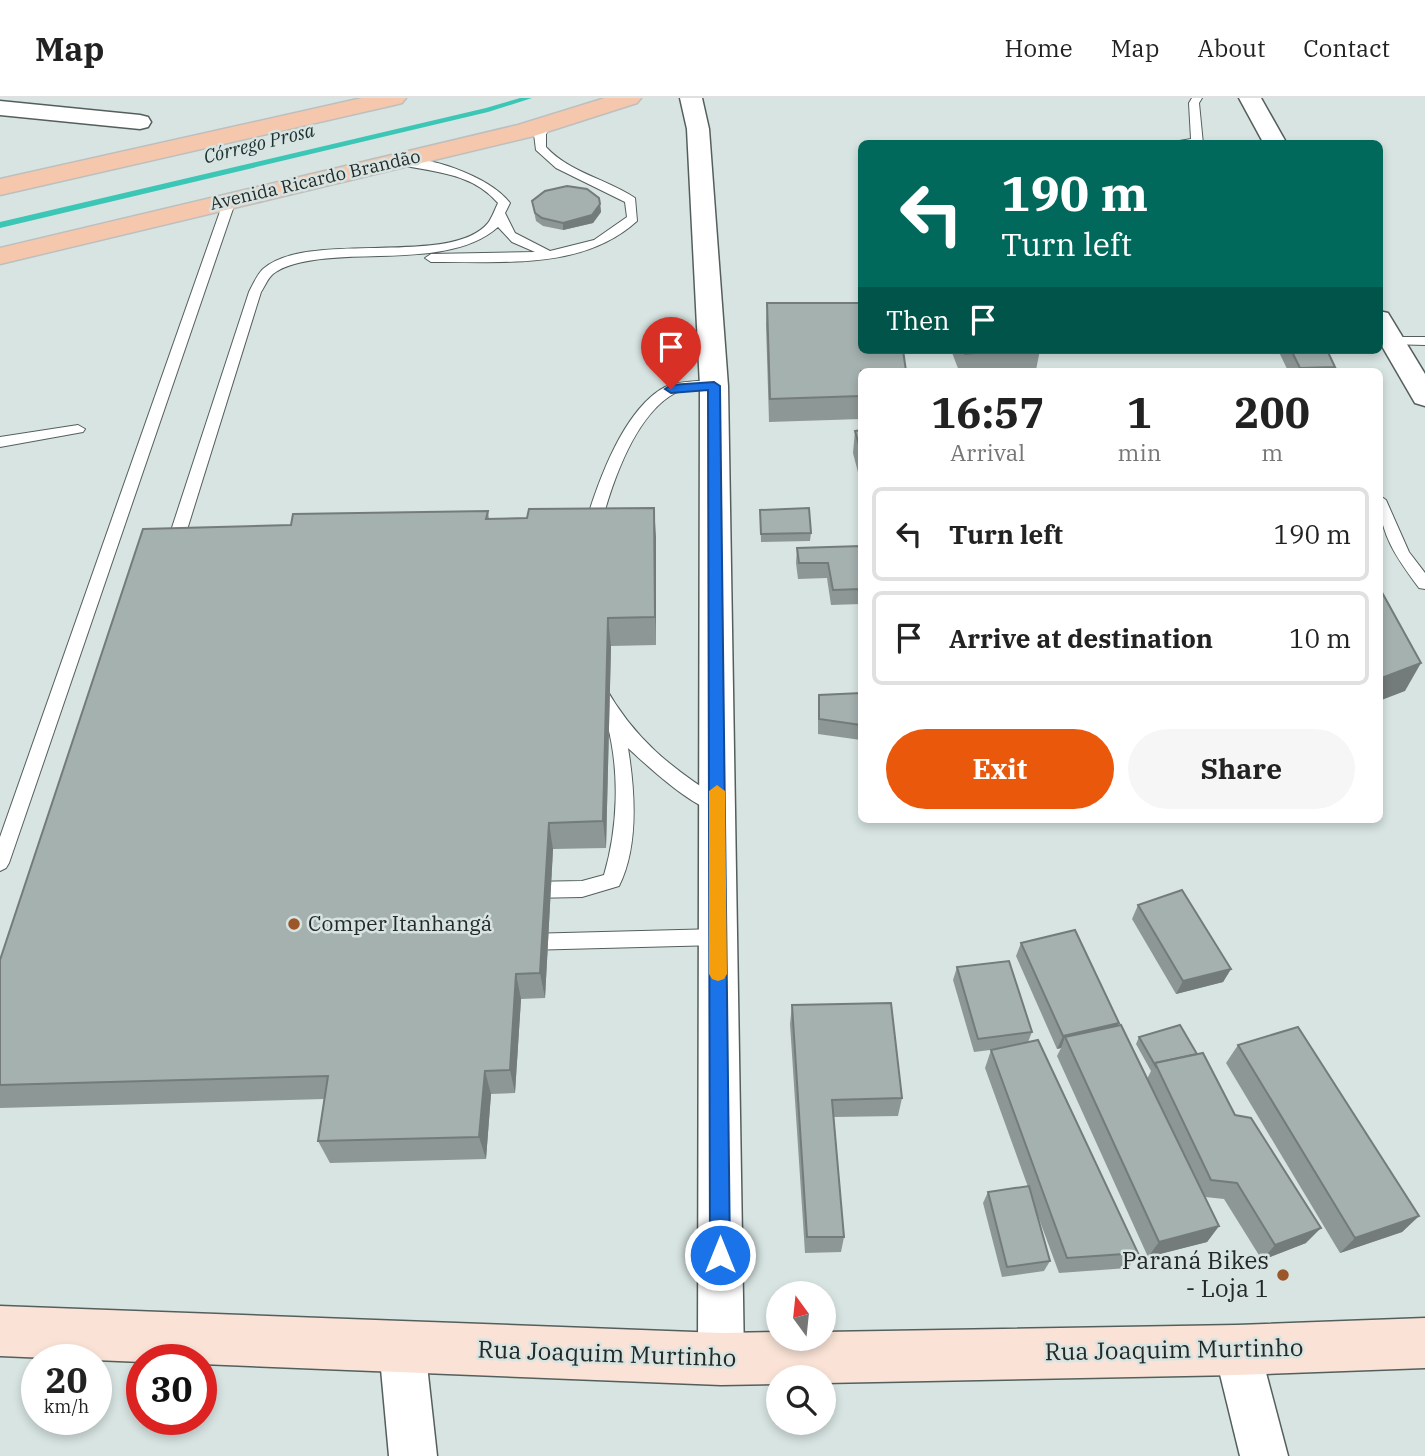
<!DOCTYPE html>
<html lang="en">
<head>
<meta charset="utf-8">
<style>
  :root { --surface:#fff; --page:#f6f6f6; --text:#222; --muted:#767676; --line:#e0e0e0; --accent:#ea580c }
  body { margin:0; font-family:"IBM Plex Serif",serif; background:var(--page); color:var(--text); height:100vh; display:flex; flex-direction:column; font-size:26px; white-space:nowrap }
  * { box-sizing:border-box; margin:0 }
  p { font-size:23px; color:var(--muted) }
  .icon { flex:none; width:38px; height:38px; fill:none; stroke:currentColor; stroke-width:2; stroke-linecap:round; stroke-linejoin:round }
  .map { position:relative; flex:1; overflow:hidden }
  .panel { position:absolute; left:858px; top:270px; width:525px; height:455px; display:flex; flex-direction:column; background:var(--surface); border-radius:10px; box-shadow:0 4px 10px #0003 }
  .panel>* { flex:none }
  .top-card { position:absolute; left:858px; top:42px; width:525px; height:214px; border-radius:10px; box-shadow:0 4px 10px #0003; background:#00695c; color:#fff; overflow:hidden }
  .needle { width:46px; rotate:345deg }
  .controls { position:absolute; left:766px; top:1183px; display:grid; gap:14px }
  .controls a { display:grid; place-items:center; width:70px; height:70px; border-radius:50%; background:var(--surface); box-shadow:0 4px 10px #0003; font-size:35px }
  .speed { position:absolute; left:21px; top:1246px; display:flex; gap:14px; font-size:35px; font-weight:700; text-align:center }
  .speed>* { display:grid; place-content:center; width:91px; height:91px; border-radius:50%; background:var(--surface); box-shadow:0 4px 10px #0003; line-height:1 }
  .speed small { font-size:18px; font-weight:400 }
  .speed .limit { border:10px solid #d22; background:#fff; color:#111 }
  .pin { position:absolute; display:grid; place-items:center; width:60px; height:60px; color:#fff; margin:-72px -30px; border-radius:50% 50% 50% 0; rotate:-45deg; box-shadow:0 0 7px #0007 }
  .pin .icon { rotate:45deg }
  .me { position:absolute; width:77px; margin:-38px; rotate:0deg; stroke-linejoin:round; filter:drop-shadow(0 0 5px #0008) }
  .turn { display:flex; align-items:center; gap:24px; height:147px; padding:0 28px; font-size:32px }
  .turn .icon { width:91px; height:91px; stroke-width:2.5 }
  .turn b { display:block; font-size:49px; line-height:60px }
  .then { display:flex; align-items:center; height:66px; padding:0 28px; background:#0003; gap:14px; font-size:26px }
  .eta { display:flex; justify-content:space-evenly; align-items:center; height:119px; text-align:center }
  .eta b { font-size:42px; font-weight:700; line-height:49px }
  .cta { display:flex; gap:14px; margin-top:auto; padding:14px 28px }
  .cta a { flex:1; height:80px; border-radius:42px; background:var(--accent); color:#fff; font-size:28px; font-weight:700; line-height:80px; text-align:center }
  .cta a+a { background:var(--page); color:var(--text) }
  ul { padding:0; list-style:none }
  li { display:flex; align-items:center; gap:21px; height:94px; margin:0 14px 10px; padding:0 14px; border:4px solid var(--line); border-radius:10px }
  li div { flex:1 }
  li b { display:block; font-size:26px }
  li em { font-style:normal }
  header { display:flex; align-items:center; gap:42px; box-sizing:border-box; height:98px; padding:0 35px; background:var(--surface); border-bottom:2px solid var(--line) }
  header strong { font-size:33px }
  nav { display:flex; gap:38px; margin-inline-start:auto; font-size:24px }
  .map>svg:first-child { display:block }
</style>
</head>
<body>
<header>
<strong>Map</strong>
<nav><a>Home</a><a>Map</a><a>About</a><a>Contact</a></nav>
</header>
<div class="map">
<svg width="1425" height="1358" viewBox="0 0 1425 1358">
  <rect width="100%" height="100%" fill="#d7e4e2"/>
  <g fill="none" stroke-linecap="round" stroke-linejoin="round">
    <polygon fill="#3bc6b6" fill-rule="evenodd" points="520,0 532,0 488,14 0,130 0,124 486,10"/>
    <defs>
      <g id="service">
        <polygon points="1192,0 1202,0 1199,5 1203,46 1162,46 1191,41 1189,5"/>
        <path d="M546,23L552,26L546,36V49C570,75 607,81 635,100L637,123C582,173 501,163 431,164L425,160L431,156L535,154L512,144L498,129C454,168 370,153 314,162C301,164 284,167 273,176C268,180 265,188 261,194L181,451L178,455H168L165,451L249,194C253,186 257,177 263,171C308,131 451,170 488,125C492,120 495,111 498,105C471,73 429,74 391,65V61C425,55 489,78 510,105L505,115L515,135L550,153L594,142L627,119L625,104L556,70L536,52L534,36L542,24Z"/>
        <polygon points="230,98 236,102 9,765 6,770 0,773 0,739 224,102"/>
        <polygon points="1392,239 1425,239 1425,247 1387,246 1387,240"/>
        <path d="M697,283L714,284L721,288C710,298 689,287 675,295C633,318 610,391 599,434L596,438H586L583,434C596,389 622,312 665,289C675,284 687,284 697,283Z"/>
        <polygon points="78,327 85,331 83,334 0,349 0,339"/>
        <path d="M1379,397L1386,402L1409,454L1425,475V491L1419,490C1397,460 1379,436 1379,397Z"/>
        <path d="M598,585L604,587C634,641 671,670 723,703L726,708L723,713C703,720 644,665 628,650C635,693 639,748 619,788L582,799L528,800L521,798L519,792L521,786L528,784L582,783L604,777C618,730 620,673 607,625C604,614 595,602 590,591Z"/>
        <polygon points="718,831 725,833 728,839 725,845 718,847 526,852 519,850 516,844 519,838 526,836"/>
      </g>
      <g id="minor">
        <polygon points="680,0 702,0 709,31 728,288 744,1261 737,1277 721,1284 705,1277 698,1261 700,288 687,31"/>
        <polygon points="1239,0 1261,0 1287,46 1264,46"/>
        <polygon points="0,3 140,17 148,19 151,24 148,29 140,31 0,17"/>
        <polygon points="1379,213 1388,215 1425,276 1425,308 1415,305 1379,243"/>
        <polygon points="402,1226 418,1233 425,1249 437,1358 389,1358 379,1249 386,1233"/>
        <polygon points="1237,1229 1253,1236 1260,1252 1288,1358 1240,1358 1214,1252 1221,1236"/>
      </g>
      <polygon id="secondary" points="0,1208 721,1235 779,1234 779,1241 824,1241 824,1234 1237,1227 1425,1220 1425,1270 1237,1277 824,1285 824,1279 779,1279 779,1286 721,1287 201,1266 201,1262 142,1264 0,1258"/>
      <g id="primary">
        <polygon points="362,0 406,0 402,5 394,7 0,97 0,81"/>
        <polygon points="605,0 641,0 637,5 534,38 0,166 0,150 518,27"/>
      </g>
    </defs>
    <use href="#service" stroke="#545f5d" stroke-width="2"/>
    <use href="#minor" stroke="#545f5d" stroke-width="3"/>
    <use href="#secondary" stroke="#545f5d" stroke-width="3"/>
    <use href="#primary" stroke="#bdbfbe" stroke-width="3"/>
    <use href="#service" fill="#fff" fill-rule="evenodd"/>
    <use href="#minor" fill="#fff" fill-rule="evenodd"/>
    <use href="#secondary" fill="#fae3d6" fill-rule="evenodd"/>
    <use href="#primary" fill="#f5c8ad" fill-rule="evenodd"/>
  </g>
  <g fill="#8d9896">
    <polygon points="532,103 600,106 601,114 593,125 563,132 543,128 536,123"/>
    <polygon points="767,205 861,273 861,321 769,324 766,227"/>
    <polygon points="951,252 1040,252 1036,272 1026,273 959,273"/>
    <polygon points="1278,252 1327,252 1335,269 1334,273 1288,273"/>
    <polygon points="861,332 861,386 853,355 855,333"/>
    <polygon points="654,410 656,547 611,548 606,750 553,751 545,900 521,901 515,995 491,996 486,1061 330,1065 318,1043 324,1001 0,1010 0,862 488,413 489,421 527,420"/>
    <polygon points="760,412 811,435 810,443 761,444"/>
    <polygon points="861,448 861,506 831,507 827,480 798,481 796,465 797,450"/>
    <polygon points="861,595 861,642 818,636 818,612 819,597"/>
    <polygon points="1138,807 1231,871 1223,884 1176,896 1132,821"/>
    <polygon points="1021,845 1119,925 1118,928 1147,981 1151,973 1136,946 1139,939 1197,956 1235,1017 1306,1145 1262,1162 1224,1101 1205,1099 1219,1128 1207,1144 1148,1159 1057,958 1061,950 1057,951 1016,858"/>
    <polygon points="957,869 1032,934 1028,944 1138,1155 1128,1170 1059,1175 1035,1110 1050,1163 1044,1173 1002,1179 983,1105 988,1094 1028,1089 985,970 991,952 998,951 974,954 953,882"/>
    <polygon points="792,907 902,1000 898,1018 834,1019 844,1139 841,1154 805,1155 790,926"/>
    <polygon points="1238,947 1419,1118 1402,1134 1340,1155 1226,965"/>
  </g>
  <g fill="#737c7a">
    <polygon points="600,106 601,114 593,125 563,132 563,125"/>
    <polygon points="654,410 656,439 656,547 655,519"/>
    <polygon points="608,520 611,548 606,750 603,723"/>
    <polygon points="1421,565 1405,593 1379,603 1379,581"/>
    <polygon points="549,725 553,751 545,900 540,875"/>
    <polygon points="1231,871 1223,884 1176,896 1183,883"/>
    <polygon points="516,876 521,901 515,995 510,972"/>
    <polygon points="1119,925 1113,938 1065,939 1061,950 1057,951 1063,938"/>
    <polygon points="485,973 491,996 486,1061 479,1039"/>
    <polygon points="1419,1118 1402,1134 1340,1155 1355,1140"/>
    <polygon points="1219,1128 1207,1144 1148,1159 1159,1144"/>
    <polygon points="1321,1130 1306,1145 1262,1162 1275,1147"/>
  </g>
  <g fill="#a4b1af" stroke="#737c7a" stroke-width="2">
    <polygon points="567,88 587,91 599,100 600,106 592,117 563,125 542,120 535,115 532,103 545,93"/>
    <polygon points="767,205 861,205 861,252 903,252 906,273 861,273 861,298 770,301"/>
    <polygon points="963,252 1011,252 965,256"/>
    <polygon points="1291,252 1327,252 1335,269 1300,270"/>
    <polygon points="861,332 861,354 855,333"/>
    <polygon points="654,410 655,519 608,520 603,723 549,725 540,875 516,876 510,972 485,973 479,1039 318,1043 328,978 0,987 0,862 143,431 291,427 293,416 488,413 486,421 527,420 529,411"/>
    <polygon points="809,410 811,435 761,436 760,412"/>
    <polygon points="861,448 861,491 833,492 828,465 799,465 797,450"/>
    <polygon points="1379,489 1421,565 1379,581"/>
    <polygon points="861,595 861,627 819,621 819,597"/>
    <polygon points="1182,792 1231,871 1183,883 1138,807"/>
    <polygon points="1075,832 1119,925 1063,938 1021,845"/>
    <polygon points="1009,863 1032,934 978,941 957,869"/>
    <polygon points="891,905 902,1000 832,1002 844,1139 807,1139 792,907"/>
    <polygon points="1121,927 1219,1128 1159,1144 1065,939"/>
    <polygon points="1180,927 1197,956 1155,965 1155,967 1139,939"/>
    <polygon points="1298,929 1419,1118 1355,1140 1238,947"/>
    <polygon points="1038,942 1138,1155 1067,1160 991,952"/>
    <polygon points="1203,955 1235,1017 1251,1020 1321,1130 1275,1147 1237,1085 1211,1082 1155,965"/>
    <polygon points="1029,1088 1050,1163 1007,1169 988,1094"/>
  </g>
  <polygon fill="#1a73e8" stroke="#114b97" stroke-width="2" points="714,284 720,288 730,1157 727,1164 720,1167 713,1164 710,1157 708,292 671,295 665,291 671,287"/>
  <polygon fill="#f59e0b" points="717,687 725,693 727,876 724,881 718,883 712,881 709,876 709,693"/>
  <g fill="#9b562a" stroke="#d7e4e2" stroke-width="2.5">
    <circle cx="294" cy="826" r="7"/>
    <circle cx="1283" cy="1177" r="7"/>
  </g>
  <g text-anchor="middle" stroke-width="5" stroke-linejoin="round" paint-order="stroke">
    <g font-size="18" fill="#242928" stroke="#d7e4e2">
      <text transform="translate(315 82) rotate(-13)" y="6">Avenida Ricardo Brandão</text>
    </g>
    <g font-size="19" font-style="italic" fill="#1a312d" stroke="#d7e4e2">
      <text transform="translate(259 45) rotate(-14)" y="7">Córrego Prosa</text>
    </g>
    <g font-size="21" fill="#242928" stroke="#d7e4e2" text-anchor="start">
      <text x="308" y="833">Comper Itanhangá</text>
    </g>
    <g font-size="24" fill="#242928" stroke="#d7e4e2" text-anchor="end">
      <text x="1269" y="1171">Paraná Bikes<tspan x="1269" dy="28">- Loja 1</tspan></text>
    </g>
    <g font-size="24" fill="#242928" stroke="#d7e4e2">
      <text transform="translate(1174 1252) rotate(-1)" y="8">Rua Joaquim Murtinho</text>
      <text transform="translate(607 1256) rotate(2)" y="8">Rua Joaquim Murtinho</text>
    </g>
  </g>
</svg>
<div class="controls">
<a><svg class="needle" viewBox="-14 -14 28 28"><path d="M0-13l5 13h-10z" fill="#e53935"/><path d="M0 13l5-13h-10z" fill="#767676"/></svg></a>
<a><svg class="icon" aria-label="search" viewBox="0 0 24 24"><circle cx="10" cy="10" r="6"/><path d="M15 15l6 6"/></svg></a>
</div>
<div class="speed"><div>20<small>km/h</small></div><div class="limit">30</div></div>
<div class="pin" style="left:671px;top:291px;background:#d93025"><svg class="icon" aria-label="arrive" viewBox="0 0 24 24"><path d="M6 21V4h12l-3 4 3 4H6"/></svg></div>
<svg class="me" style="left:720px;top:1157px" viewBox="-20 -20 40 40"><circle r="17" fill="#1a73e8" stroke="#fff" stroke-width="3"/><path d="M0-11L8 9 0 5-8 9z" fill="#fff"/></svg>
<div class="top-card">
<div class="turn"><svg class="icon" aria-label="left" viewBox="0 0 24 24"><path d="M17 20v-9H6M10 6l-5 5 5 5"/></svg><div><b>190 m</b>Turn left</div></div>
<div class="then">Then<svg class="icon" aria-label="arrive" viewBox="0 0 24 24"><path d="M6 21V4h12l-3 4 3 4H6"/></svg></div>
</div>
<section class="panel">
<div class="eta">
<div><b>16:57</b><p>Arrival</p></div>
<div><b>1</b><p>min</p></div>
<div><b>200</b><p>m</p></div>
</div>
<ul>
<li><svg class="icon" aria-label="left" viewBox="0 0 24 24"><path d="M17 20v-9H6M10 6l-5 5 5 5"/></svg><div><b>Turn left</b></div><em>190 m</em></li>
<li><svg class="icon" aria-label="arrive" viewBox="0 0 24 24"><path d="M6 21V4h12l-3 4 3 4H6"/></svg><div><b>Arrive at destination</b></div><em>10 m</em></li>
</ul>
<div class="cta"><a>Exit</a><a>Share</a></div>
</section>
</div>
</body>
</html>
